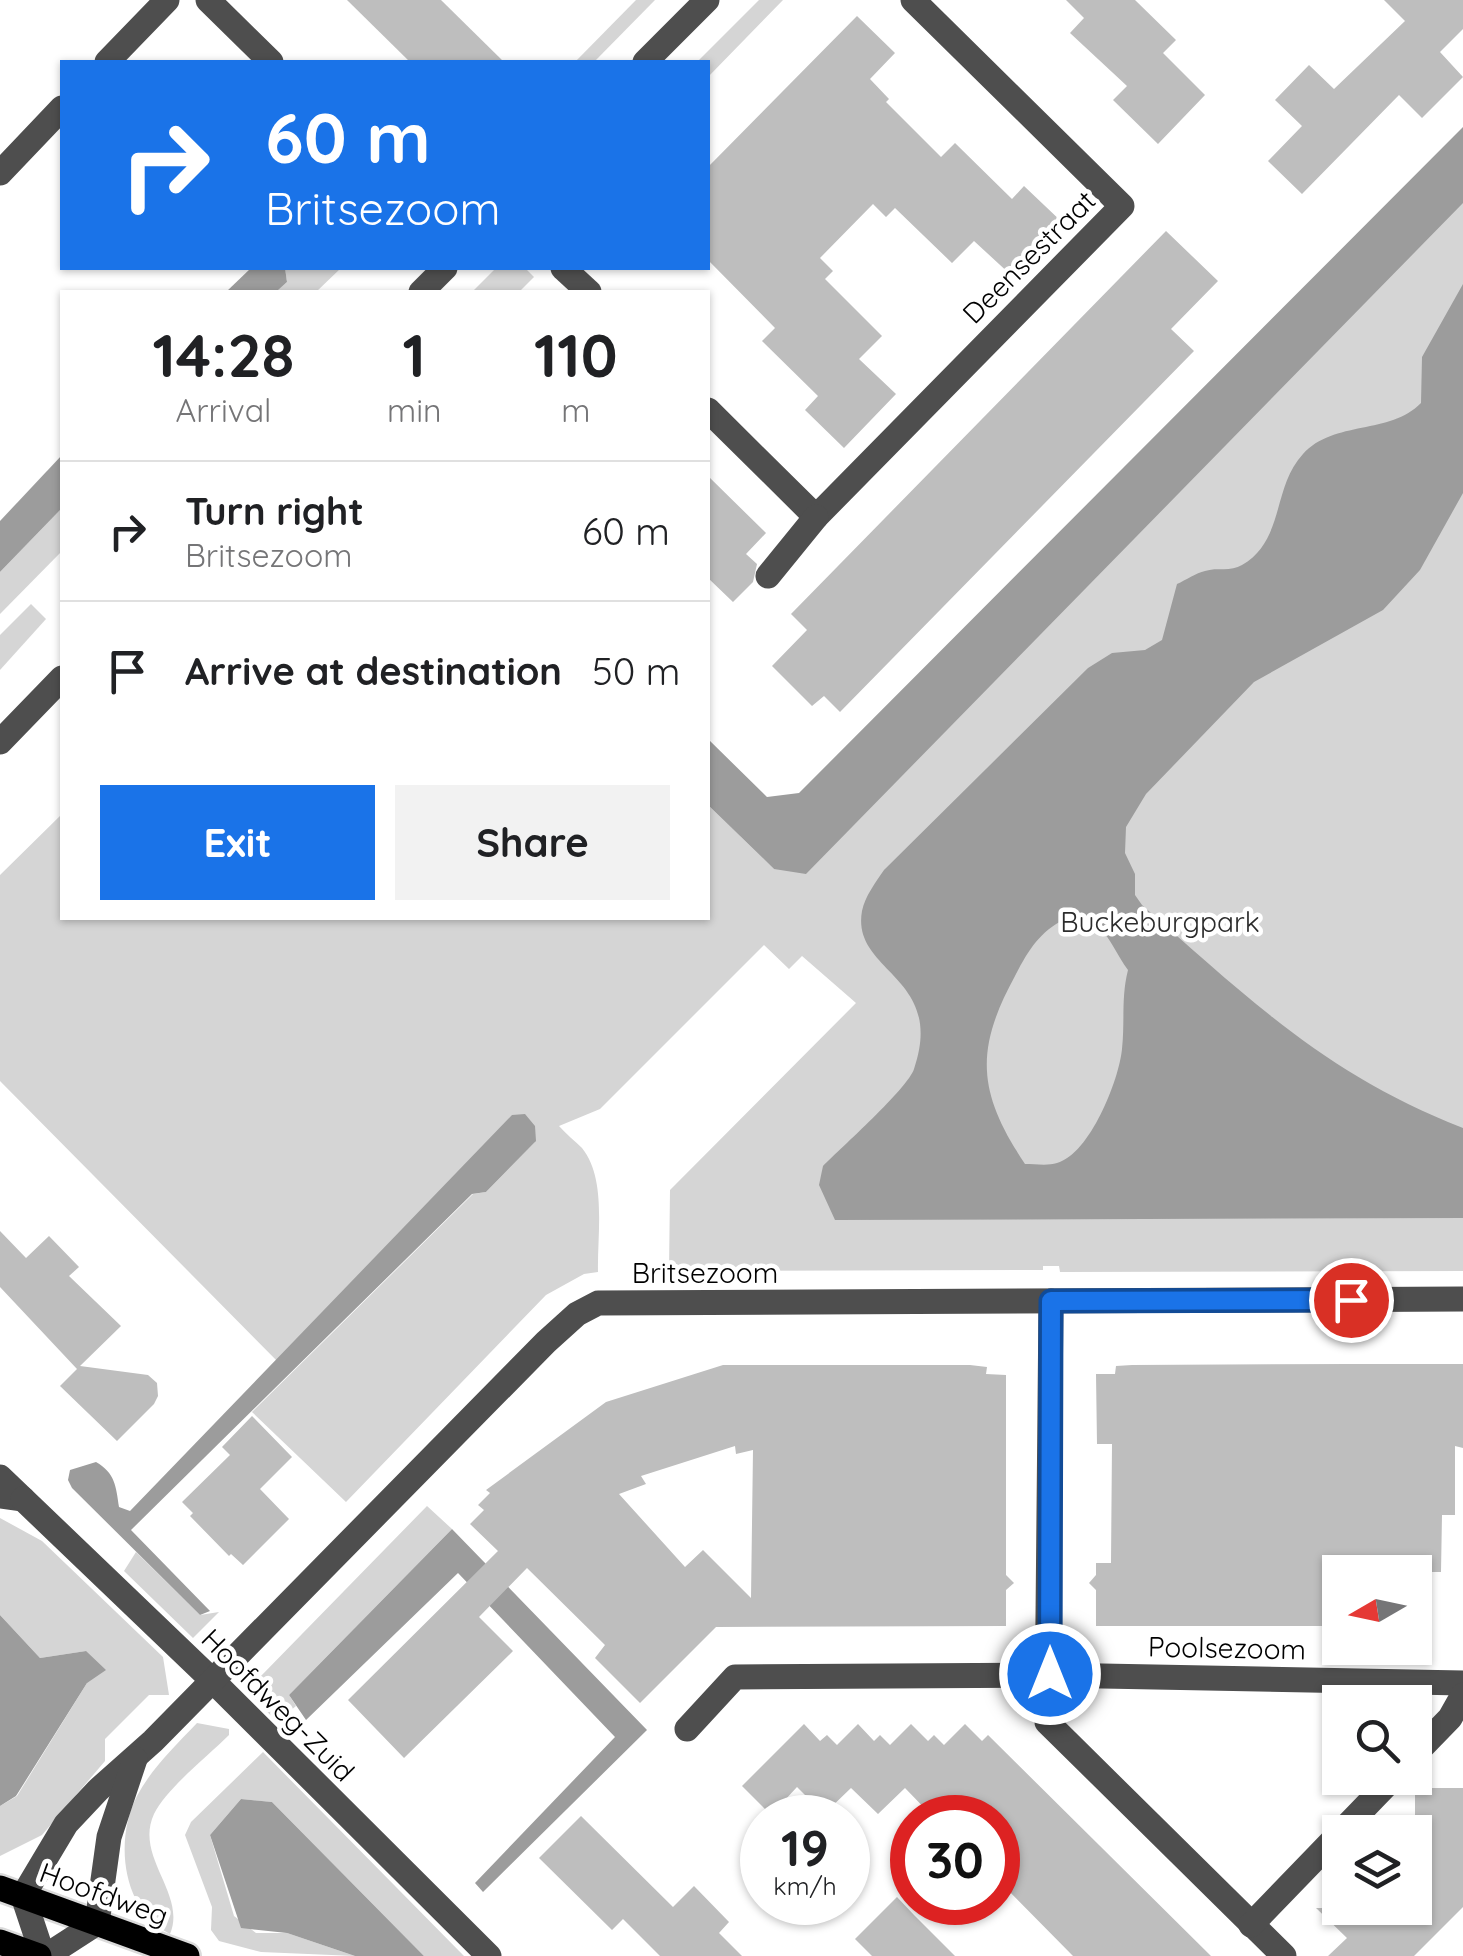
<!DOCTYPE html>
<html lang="en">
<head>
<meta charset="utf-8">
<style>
  :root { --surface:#fff; --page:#f2f2f2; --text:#202124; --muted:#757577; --line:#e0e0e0; --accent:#1a73e8 }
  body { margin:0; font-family:Quicksand,sans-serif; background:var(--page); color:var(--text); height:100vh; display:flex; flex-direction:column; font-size:38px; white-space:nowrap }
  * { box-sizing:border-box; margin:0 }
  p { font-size:32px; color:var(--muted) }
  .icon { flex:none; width:55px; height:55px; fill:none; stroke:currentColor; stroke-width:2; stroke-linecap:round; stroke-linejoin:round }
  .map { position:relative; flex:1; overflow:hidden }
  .sheet { position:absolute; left:60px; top:290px; width:650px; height:630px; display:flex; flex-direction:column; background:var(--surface); border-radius:0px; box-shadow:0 2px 8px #0004 }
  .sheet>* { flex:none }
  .banner { position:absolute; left:60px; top:60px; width:650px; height:210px; border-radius:0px; box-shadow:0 2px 8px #0004; background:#1a73e8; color:#fff; overflow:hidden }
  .needle { width:65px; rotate:261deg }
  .tools { position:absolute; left:1322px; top:1555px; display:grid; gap:20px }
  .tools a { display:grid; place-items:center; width:110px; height:110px; border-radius:0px; background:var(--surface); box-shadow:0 2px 8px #0004; font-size:50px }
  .speed { position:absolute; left:740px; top:1795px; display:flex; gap:20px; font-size:50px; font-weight:700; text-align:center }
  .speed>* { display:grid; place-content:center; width:130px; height:130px; border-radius:50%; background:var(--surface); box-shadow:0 2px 8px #0004; line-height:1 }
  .speed small { font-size:25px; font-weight:400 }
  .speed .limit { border:15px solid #d22; background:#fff; color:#111 }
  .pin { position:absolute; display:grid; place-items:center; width:85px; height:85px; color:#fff; margin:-42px; border:5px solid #fff; border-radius:50%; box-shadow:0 2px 10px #0007 }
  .me { position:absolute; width:110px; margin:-55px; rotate:0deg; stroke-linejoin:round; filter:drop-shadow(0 0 8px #0008) }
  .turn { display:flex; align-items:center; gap:35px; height:210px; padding:0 40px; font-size:45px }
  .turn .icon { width:130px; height:130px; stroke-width:2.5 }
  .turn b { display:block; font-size:70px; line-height:85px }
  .eta { display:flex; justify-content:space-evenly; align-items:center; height:170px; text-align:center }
  .eta b { font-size:60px; font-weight:800; line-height:70px }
  .primary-button { display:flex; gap:20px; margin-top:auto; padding:20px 40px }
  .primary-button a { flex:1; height:115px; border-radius:0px; background:var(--accent); color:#fff; font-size:40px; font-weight:800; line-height:115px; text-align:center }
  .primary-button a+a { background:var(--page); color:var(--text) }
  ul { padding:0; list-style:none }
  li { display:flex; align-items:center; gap:30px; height:140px; padding:0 40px; border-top:2px solid var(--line) }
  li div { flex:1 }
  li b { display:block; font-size:38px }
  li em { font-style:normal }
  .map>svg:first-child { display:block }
</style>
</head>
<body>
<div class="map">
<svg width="1463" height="1956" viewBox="0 0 1463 1956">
  <rect width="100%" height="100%" fill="#fff"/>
  <g fill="#d5d5d5">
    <polygon points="636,0 655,0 594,62 575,62"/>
    <polygon points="759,0 783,0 708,77 708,62 697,62"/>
    <path d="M1463,175V1271L1060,1272L1059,1266H1043V1270L669,1271L670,1190L856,1003L802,956L789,969L764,945L600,1109L559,1126C566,1134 575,1141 582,1148C607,1179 597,1235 598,1272L584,1274L546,1295L346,1502L252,1412L473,1194L486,1192L535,1142V1137L506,1148L284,1368L0,1081V875L62,814V918H708V805L774,869Z"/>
    <polygon points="285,268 341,268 316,292 276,292 287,282"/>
    <polygon points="496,268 525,268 534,277 519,292 472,292"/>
    <polygon points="62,508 62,551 0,614 0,572"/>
    <polygon points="31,604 46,619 0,670 0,635"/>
    <polygon points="427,1506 452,1529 289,1695 296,1706 277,1722 252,1696 264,1682 260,1677"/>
    <polygon points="0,1518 42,1541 163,1657 169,1695 149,1695 105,1739 105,1761 42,1835 0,1856 0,1806 17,1796 87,1683 86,1651 40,1658 0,1615"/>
    <polygon points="136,1552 200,1615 219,1612 193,1638 124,1571"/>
    <path d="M197,1723L229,1729V1735C208,1756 167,1788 154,1814C134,1857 187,1894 170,1934C122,1911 114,1840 137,1796C152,1768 175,1746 197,1723Z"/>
    <polygon points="263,1752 464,1956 424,1956 272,1802 241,1799 210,1835 234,1916 256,1933 287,1933 355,1956 261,1952 219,1941 211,1930 212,1907 185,1835 191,1822"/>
  </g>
  <g fill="#9c9c9c" fill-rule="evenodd">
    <polygon points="1463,127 1463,203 806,874 774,869 708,805 708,739 767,797 799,793"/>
    <polygon points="251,268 285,268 287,282 276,292 226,292"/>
    <path d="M1463,284V493L1420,570L1383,610L1254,682L1146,794L1126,827L1125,853L1135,874V895L1142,905C1249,999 1327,1075 1463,1128V1218L835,1220L819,1185L823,1166C841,1148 908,1088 914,1069C946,975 851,973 862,911C865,896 876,882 884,870L1088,668L1112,653L1145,650L1162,640L1177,584C1186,580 1196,573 1205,571C1217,567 1231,572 1242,565C1285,540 1272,487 1303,454C1334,420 1390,435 1421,403L1422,357ZM1065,919C1106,918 1107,940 1128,970C1121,997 1125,1022 1122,1049C1119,1080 1090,1154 1057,1163C1048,1166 1035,1164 1025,1164C978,1093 974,1051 1015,976C1028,951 1039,932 1065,919Z"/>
    <polygon points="62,455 62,508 0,572 0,521"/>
    <path d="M525,1114L535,1126L536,1141L486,1192L472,1194L131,1530L210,1611L200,1615L72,1488L68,1480L70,1470L96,1462C115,1473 116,1486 119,1507L130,1511L512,1115Z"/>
    <polygon points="452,1529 647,1730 483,1892 475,1883 615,1737 458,1573 306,1720 289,1695"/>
    <polygon points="0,1615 40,1658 86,1651 106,1670 87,1683 16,1796 0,1806"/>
    <polygon points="241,1799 272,1802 424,1956 355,1956 287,1933 241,1928 210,1835"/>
  </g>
  <g fill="#bebebe" fill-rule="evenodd">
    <polygon points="347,0 441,0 504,62 410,62"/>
    <polygon points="1066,0 1135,0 1176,40 1163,53 1205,95 1158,144 1113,100 1127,86 1070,33 1084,18"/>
    <polygon points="1384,0 1463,0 1463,29 1440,52 1463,77 1422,118 1399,95 1302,194 1268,161 1302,126 1275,100 1309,65 1334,89 1405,21"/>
    <polygon points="857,16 895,53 870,79 889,99 886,102 941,157 955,143 1012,199 1024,186 1064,224 1012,276 974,241 952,263 895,208 886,217 873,204 820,258 833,271 825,279 882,336 859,359 896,394 844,448 805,410 818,396 762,341 775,328 708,260 708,167"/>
    <polygon points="1166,231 1218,281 1171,329 1194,351 840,712 824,696 812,706 772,666 807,630 791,614"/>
    <polygon points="708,476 766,533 746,554 757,564 753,582 733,602 708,578"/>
    <polygon points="0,1231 26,1258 49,1236 79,1267 69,1276 121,1326 80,1366 148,1375 157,1383 158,1396 154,1404 117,1441 60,1386 77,1369 0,1287"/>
    <polygon points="1350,1364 1463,1364 1463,1448 1455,1446 1455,1515 1442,1515 1441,1572 1340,1572 1340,1626 1096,1626 1096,1590 1089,1583 1096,1575 1096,1563 1111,1563 1112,1444 1097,1444 1096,1374 1115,1374 1116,1366 1132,1365"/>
    <path d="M723,1365H970L987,1367L986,1374L1006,1375V1575L1014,1583L1006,1590V1626L716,1627L640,1703L595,1658L605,1645L527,1568L479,1617L513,1651L404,1758L348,1700L498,1551L470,1524L484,1510L478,1505L490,1493L486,1490L606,1402ZM735,1446L736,1454L753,1450L751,1598L703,1550L685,1567L619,1494L646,1484L641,1476Z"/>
    <polygon points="252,1416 292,1457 260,1489 289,1519 243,1565 231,1554 229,1556 190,1516 193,1513 182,1502 230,1455 222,1447"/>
    <polygon points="804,1724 820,1741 827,1735 837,1745 858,1724 874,1741 880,1735 890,1745 911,1724 928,1741 934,1735 944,1745 965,1724 982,1741 988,1735 1211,1956 1073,1956 998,1880 998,1818 934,1818 905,1788 878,1814 851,1788 824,1814 797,1787 771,1815 742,1786"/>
    <polygon points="1415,1788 1463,1788 1463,1907 1414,1956 1328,1956 1347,1938 1316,1908 1415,1908"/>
    <polygon points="581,1816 673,1907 694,1886 729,1922 719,1933 742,1956 660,1956 623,1919 612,1930 539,1858"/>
    <polygon points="897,1897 914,1915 955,1956 872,1956 855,1939"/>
  </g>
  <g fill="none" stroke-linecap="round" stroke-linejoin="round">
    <defs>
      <g id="major">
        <polyline points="0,1888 187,1956"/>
        <polyline points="0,1942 39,1956"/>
      </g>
    </defs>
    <use href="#major" stroke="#dbdbdb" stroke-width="30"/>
    <g stroke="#4e4e4e" stroke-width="25">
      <polyline points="208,0 271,62"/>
      <polyline points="107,62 167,0"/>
      <polyline points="645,62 707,0"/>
      <polyline points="0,173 62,108"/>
      <polyline points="563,268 589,292"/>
      <polyline points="421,292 445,268"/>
      <polyline points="708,410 816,517 1122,206 913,0"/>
      <polyline points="768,576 816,517"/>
      <polyline points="0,742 62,678"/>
      <polyline points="1051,1301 1047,1722 1284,1956"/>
      <polyline points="0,1477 23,1499 0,1496"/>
      <polyline points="23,1499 213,1681 489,1956"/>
      <polyline points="687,1729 735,1677 1050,1675 1463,1683"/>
      <polyline points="1415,1754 1450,1718 1463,1695"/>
      <polyline points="1251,1925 1393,1778"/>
      <polyline points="43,1956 23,1896 66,1824 98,1790 153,1741 546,1342 577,1314 598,1303 1463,1299"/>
      <polyline points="46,1956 97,1923 109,1837 135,1759"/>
    </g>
    <use href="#major" stroke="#000" stroke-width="25"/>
  </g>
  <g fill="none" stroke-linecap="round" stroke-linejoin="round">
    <defs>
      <polyline id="route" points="1050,1674 1051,1301 1351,1300"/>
    </defs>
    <use href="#route" stroke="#114b97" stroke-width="25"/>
    <use href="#route" stroke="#1a73e8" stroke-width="18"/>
  </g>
  <g text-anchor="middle" stroke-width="9" stroke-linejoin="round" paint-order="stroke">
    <g font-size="28" fill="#000" stroke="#fff">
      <text transform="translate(1029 257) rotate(-45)" y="10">Deensestraat</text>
      <text x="705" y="1283">Britsezoom</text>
      <text transform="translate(1227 1648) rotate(1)" y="10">Poolsezoom</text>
      <text transform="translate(278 1705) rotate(45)" y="10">Hoofdweg-Zuid</text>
      <text transform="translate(104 1894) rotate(20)" y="10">Hoofdweg</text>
    </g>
    <g font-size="28" fill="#2c2c2c" stroke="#fff">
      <text x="1160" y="932">Buckeburgpark</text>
    </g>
  </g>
</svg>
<div class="tools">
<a><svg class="needle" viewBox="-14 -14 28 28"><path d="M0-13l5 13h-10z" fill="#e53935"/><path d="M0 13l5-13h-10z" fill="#757577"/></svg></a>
<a><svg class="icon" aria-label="search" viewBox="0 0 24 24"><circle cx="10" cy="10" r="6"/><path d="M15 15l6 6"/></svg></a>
<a><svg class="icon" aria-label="layers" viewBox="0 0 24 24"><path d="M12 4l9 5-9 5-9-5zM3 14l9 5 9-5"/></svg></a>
</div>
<div class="speed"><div>19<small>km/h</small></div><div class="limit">30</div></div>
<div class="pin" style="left:1351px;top:1300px;background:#d93025"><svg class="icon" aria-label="arrive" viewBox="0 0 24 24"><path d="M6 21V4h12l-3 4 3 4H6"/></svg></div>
<svg class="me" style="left:1050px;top:1674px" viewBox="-20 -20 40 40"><circle r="17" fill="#1a73e8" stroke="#fff" stroke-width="3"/><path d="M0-11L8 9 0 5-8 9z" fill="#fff"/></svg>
<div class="banner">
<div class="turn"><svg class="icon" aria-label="right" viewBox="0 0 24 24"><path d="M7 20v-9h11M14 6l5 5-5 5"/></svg><div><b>60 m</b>Britsezoom</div></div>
</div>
<section class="sheet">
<div class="eta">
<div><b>14:28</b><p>Arrival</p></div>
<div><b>1</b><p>min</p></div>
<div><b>110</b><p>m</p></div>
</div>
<ul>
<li><svg class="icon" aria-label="right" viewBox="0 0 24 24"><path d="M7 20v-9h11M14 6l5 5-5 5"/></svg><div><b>Turn right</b><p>Britsezoom</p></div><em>60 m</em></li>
<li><svg class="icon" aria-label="arrive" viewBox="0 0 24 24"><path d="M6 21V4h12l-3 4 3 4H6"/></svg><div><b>Arrive at destination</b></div><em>50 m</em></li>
</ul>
<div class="primary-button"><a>Exit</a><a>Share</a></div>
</section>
</div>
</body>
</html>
